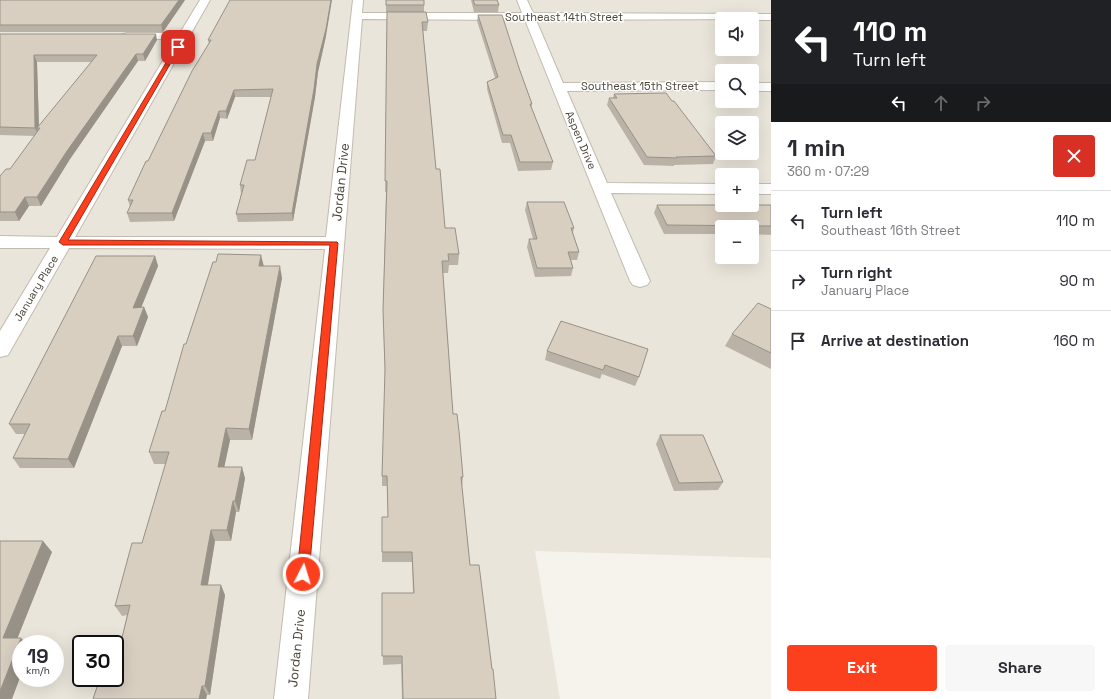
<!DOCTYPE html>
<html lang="en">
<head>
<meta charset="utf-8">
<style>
  :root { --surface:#fff; --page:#f7f7f7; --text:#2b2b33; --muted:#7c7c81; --line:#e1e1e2; --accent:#fc3f1d }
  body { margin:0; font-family:"Space Grotesk",sans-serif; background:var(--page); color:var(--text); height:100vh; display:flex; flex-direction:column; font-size:15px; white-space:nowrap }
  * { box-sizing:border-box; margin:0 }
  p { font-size:13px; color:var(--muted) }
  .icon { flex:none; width:22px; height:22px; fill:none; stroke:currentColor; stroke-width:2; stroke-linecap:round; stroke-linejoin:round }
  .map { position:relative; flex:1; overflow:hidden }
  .drawer { display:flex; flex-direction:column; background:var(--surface); width:340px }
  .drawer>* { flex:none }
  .hud { background:#202124; color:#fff; overflow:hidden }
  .tools { position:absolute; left:715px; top:12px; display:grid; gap:8px }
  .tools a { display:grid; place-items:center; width:44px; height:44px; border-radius:4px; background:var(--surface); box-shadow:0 4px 16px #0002; font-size:20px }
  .speed { position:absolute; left:12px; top:635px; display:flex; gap:8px; font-size:20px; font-weight:700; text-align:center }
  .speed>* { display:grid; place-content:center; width:52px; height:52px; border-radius:50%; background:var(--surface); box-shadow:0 4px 16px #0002; line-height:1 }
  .speed small { font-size:10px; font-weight:400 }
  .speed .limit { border:2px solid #111; border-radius:6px; background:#fff; color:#111 }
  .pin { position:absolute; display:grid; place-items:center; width:34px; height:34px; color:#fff; margin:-17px; border-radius:8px; box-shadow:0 2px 6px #0006 }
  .me { position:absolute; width:44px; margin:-22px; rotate:5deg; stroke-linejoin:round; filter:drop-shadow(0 0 3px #0008) }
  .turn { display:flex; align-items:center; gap:14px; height:84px; padding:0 16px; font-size:18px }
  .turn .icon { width:52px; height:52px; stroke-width:2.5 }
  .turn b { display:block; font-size:28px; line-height:34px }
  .lanes { display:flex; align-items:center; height:38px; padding:0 16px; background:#0003; justify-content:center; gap:20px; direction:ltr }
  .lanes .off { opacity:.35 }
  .round { display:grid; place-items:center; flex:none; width:42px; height:42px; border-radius:4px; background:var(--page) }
  .summary { display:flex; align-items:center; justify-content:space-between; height:68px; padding:0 16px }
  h1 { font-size:24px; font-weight:700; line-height:30px }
  .cta { display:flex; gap:8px; margin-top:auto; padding:8px 16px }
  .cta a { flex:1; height:46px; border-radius:4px; background:var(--accent); color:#fff; font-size:16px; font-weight:700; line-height:46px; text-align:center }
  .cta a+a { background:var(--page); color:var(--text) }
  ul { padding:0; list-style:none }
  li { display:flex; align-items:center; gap:12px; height:60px; padding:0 16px; border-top:1px solid var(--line) }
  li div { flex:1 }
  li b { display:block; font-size:15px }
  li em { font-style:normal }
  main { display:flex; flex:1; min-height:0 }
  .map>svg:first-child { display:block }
</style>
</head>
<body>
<main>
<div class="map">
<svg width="771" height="699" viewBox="0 0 771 699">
  <rect width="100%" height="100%" fill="#f6f3ec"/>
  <path fill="#eae5da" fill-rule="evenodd" d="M0,0H771V558L535,551L560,699H0ZM722,19H752V49H722ZM722,71H752V101H722ZM722,123H752V153H722ZM722,175H752V205H722ZM722,227H752V257H722ZM21,644H55V678H21ZM81,644H115V678H81Z"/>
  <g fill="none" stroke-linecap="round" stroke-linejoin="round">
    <defs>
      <g id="minor">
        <polygon points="200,0 210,0 75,237 326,237 353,0 363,0 362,13 522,13 517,0 527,0 533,13 771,14 771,20 752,20 752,19 536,20 563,83 722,82 722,90 567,91 607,183 722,184 722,194 611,193 650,281 647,285 640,287 633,285 630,281 525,20 362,19 308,699 274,699 325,249 69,248 8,355 0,357 0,331 50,248 0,248 0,236 57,237 176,39 127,39 123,38 121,36 123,34 127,33 180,33"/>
        <rect x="752" y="83" width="19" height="8"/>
        <rect x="752" y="184" width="19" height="10"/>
      </g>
    </defs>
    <use href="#minor" stroke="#c2bbae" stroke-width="2"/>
    <use href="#minor" fill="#fff" fill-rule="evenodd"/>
  </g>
  <g fill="#bab2a6" fill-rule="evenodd">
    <polygon points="0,0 185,0 163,32 0,32"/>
    <polygon points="386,0 424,5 424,12 386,12"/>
    <polygon points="471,0 497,0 499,5 498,12 474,12"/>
    <polygon points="387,12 428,22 427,31 423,31 436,169 445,228 459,254 458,265 449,265 448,273 443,273 453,414 463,477 462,487 470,565 492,669 496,699 402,699 401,664 383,665 382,593 413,593 412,562 382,562 382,517 388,517 387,486 382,486 382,476 385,375 383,310 386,192 385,192"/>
    <polygon points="478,15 519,68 532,104 531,109 553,162 551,170 518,171 510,143 502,143 487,89 487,82 495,78 477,21"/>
    <path d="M0,34L157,40L145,61H138L70,159L41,206H29L19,221H0V176L10,169L35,136L0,135ZM37,62H91L39,127Z"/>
    <polygon points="326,36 318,72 315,97 293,221 238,222 236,214 241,194 240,185 255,160 271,97 235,97 227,119 220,118 213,141 205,141 174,221 130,222 127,213 130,207 128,200 209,44 208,40"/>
    <polygon points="614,94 672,101 716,156 713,164 674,165 674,166 644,165 607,105 609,98 613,98"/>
    <polygon points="527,202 574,228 573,233 579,252 577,260 571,260 573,268 571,276 535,277 527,247 529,239 533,239 525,210"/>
    <polygon points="657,205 771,205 771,235 752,234 752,227 722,227 722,234 664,234 654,213"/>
    <polygon points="155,256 158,266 141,307 144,307 148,317 137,346 122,346 74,468 20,468 13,458 25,434 16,434 9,424"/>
    <polygon points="263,266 282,278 252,440 230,440 224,467 245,478 239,512 236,512 231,541 215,541 208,585 225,595 210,695 207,695 206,699 93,699 120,646 127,615 122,616 115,606 142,543 166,464 154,464 149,452 165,411 186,344"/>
    <polygon points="771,309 771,369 725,346 732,334"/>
    <polygon points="561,321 639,377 635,386 602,374 600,379 545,360 547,351"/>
    <polygon points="660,435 723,482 718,490 674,491 656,444"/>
  </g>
  <g fill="#979187">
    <polygon points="179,0 185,0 163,32 161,25"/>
    <polygon points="331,0 332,0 326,36 318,72 315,97 293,221 292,213 317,64"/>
    <polygon points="156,34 157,40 145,61 143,54"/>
    <polygon points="136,54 138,61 70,159 41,206 37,197 67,151"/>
    <polygon points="34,55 37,62 39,128 37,128 39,132 39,136 35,128"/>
    <polygon points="234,90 235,97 227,119 226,111"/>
    <polygon points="219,111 220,118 213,141 211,133"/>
    <polygon points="203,133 205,141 174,221 172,213"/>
    <polygon points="25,197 29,206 19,221 15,212"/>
    <polygon points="261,255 264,267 259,266"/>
    <polygon points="155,256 158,266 137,318 133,308"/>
    <polygon points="280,266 282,278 252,440 249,429"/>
    <polygon points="144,307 148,317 137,346 133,336"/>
    <polygon points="118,336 122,346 74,468 68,459"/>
    <polygon points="226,428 230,440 222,478 218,467"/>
    <polygon points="242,467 245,478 239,512 235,501"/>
    <polygon points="233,501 236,512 231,541 227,530"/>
    <polygon points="211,530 215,541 206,595 201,585"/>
    <polygon points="43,541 52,552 14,647 3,638"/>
    <polygon points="221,585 225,595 210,695 205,686"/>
    <polygon points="21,638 27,644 21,644 21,675 12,699 0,699 0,691"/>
    <polygon points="202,686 207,695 206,699 199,699"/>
  </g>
  <g fill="#d8cfc1" stroke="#979187">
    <polygon points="0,0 179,0 161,25 0,25"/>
    <polygon points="230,0 331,0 326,29 317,64 314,89 292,213 236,214 244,185 240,185 247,160 255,160 273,89 234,90 226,111 219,111 211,133 203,133 172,213 127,213 133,200 128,200 146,161 148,161 192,71 211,40 208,40"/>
    <rect x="386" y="0" width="38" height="5"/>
    <polygon points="473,0 497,0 499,5 475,5"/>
    <polygon points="387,12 426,12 428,22 422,22 436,169 440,169 445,228 455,228 459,254 448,254 449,261 442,261 453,414 457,414 459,431 463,477 461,477 470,565 479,565 492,669 493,669 496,699 403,699 402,656 382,656 382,593 414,593 412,552 382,552 382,517 388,517 387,476 382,476 385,369 383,310 387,181 385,181"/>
    <polygon points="478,15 502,15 519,68 532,104 530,104 553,162 520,162 511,135 503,135 487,82 498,77"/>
    <polygon points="0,34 156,34 143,54 136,54 67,151 37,197 25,197 15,212 0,212 0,176 6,169 10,169 40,128 37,128 97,55 34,55 35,128 0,127"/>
    <polygon points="666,93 672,101 674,101 716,156 676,157 677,158 647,157 609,98 617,98 614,94"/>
    <polygon points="527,202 564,202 574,228 571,228 579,252 568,252 573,268 537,268 529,239 537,239"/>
    <polygon points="657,205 771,205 771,226 667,225"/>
    <polygon points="218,254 261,255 259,266 280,266 249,429 226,428 218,467 242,467 235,501 233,501 227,530 211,530 201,585 221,585 205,686 202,686 199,699 93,699 100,678 115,678 115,646 120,646 130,605 115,606 132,543 142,543 169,452 149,452 162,411 165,411 184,344 186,344 213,262 216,262"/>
    <polygon points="96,256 155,256 133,308 144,307 133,336 118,336 68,459 13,458 30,424 9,424"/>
    <polygon points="758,303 771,309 771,353 732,334"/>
    <polygon points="561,321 648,349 639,377 605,365 603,370 547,351"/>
    <polygon points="660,435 703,435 723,482 679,483"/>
    <polygon points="0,541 43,541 3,638 21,638 0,691"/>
  </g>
  <polygon fill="#fc3f1d" stroke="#a42913" points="176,46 180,47 68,240 337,242 338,243 309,574 308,578 303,579 299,578 297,574 330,245 63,245 59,242"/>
  <g text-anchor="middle" stroke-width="3" stroke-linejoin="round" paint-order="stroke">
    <g font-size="11" fill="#4b4439" stroke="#fff">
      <text x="564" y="21">Southeast 14th Street</text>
      <text x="640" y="90">Southeast 15th Street</text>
      <text transform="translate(581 140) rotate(67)" y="4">Aspen Drive</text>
      <text transform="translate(36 288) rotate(-59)" y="4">January Place</text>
    </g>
    <g font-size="13" fill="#4b4439" stroke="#fff">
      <text transform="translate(340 182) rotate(-84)" y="5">Jordan Drive</text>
      <text transform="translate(296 648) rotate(-84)" y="5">Jordan Drive</text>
    </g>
  </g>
</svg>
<div class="tools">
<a><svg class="icon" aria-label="sound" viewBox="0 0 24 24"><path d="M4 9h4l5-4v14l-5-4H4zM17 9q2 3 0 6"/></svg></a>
<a><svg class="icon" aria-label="search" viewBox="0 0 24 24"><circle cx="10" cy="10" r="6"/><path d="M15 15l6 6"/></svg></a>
<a><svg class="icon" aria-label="layers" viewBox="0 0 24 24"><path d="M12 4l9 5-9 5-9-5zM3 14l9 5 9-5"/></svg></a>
<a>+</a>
<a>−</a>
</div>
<div class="speed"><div>19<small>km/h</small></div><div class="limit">30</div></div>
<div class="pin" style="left:178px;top:47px;background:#d93025"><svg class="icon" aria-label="arrive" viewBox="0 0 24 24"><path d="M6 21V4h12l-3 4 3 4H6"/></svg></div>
<svg class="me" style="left:303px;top:574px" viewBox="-20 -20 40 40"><circle r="17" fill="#fc3f1d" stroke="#fff" stroke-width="3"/><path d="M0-11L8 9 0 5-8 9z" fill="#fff"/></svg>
</div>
<section class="drawer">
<div class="hud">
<div class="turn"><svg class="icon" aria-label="left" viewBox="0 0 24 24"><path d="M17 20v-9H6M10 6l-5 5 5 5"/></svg><div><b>110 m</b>Turn left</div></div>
<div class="lanes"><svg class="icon" aria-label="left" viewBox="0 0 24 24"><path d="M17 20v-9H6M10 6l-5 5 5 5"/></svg><svg class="icon off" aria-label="ahead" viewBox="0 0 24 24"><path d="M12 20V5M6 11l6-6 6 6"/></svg><svg class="icon off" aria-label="right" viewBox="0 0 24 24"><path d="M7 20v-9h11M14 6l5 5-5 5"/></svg></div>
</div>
<div class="summary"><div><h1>1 min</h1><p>360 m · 07:29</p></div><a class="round" style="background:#d93025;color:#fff"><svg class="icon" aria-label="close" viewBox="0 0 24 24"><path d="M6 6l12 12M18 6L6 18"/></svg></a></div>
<ul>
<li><svg class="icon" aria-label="left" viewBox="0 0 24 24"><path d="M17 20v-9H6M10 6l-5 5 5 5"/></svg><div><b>Turn left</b><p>Southeast 16th Street</p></div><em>110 m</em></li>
<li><svg class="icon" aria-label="right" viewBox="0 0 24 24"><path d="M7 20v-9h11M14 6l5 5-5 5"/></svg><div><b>Turn right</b><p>January Place</p></div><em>90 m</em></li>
<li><svg class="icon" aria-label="arrive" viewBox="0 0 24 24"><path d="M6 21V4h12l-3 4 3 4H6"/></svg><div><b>Arrive at destination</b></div><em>160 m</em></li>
</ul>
<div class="cta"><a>Exit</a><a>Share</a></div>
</section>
</main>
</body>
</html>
